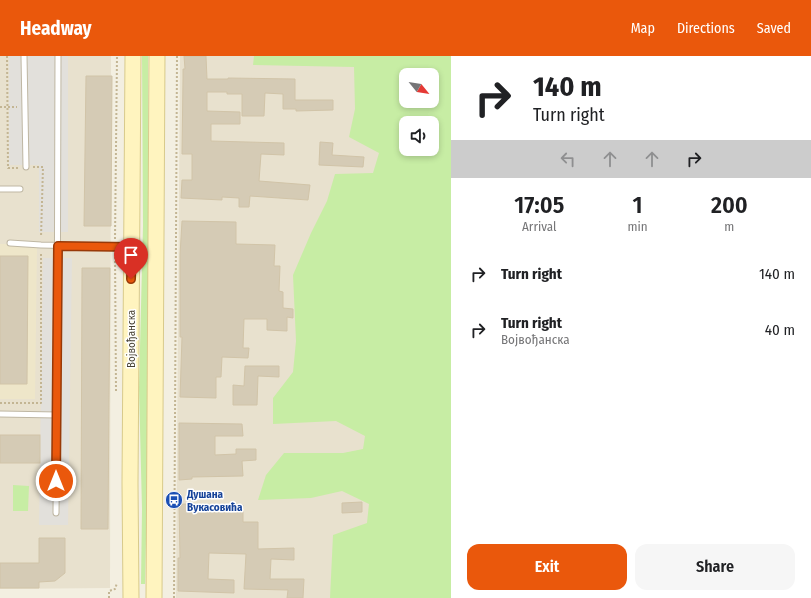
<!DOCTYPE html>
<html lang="en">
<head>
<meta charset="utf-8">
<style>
  :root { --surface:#fff; --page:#f6f6f6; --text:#202124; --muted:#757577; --accent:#ea580c }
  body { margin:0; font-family:"Fira Sans Condensed",sans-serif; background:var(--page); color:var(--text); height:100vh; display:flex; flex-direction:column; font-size:15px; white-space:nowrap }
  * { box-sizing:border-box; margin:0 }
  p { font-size:13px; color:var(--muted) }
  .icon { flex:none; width:22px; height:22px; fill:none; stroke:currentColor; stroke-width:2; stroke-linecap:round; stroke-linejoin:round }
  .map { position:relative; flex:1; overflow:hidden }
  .details { display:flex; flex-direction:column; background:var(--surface); width:360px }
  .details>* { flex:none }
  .guide { background:#fff; color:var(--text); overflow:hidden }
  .needle { width:26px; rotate:120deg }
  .tools { position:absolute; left:399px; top:12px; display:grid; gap:8px }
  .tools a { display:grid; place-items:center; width:40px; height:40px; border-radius:8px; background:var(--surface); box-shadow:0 2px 6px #0003; font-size:20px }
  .pin { position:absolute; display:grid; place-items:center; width:34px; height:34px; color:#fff; margin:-41px -17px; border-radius:50% 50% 50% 0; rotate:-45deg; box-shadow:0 0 4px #0007 }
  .pin .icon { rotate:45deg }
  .me { position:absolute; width:44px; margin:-22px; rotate:0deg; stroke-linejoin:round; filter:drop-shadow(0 0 3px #0008) }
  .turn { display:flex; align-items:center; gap:14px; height:84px; padding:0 16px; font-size:18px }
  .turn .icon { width:52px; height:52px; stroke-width:2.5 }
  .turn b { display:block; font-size:28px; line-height:34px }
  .lanes { display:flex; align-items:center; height:38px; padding:0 16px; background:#0003; justify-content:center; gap:20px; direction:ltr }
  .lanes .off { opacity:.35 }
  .eta { display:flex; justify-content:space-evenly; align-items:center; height:68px; text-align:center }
  .eta b { font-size:24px; font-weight:600; line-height:28px }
  .cta { display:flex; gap:8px; margin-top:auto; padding:8px 16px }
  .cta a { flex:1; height:46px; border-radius:12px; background:var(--accent); color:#fff; font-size:16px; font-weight:600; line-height:46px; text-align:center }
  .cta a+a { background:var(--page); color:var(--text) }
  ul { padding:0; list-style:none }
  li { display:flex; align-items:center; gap:12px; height:56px; padding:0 16px }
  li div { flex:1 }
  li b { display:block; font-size:15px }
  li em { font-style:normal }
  header { display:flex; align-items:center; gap:24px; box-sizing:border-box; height:56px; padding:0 20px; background:var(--accent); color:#fff }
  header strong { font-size:19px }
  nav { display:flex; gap:22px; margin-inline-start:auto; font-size:14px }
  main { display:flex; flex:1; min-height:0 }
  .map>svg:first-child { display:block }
</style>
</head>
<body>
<header>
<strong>Headway</strong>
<nav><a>Map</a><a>Directions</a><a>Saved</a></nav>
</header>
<main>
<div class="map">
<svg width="451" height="542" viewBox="0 0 451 542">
  <rect width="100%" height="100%" fill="#f3efe1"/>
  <g fill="#e8e1ce" fill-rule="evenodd">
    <polygon points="0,0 111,0 110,532 0,533"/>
    <path d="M180,0H451V542H176ZM406,19H432V45H406ZM406,67H432V93H406Z"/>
  </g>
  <polygon fill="#eee6c9" points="0,188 37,188 35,343 0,343"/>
  <g fill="#c7eda4" fill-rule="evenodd">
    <polygon points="142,0 148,0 148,394 145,528 141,528 142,453 139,332 143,170"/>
    <path d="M254,0H451V542H330L333,479L367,467L369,448L342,435L311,442L258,444L266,419L284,397H343L363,393L365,380L336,365L273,368V342L293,316L296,285L293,219L311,177L327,145L335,118L373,117L379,97L349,81L355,53L354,11L253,9ZM406,19H432V45H406ZM406,67H432V93H406Z"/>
    <polygon points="13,429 29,430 28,455 13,455"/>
  </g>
  <g fill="#e2e0db">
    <polygon points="9,0 68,0 68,176 39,176 39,109 9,109"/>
    <polygon points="43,202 72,202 68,469 39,469"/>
  </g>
  <g fill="#d5cbb5" stroke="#d1c4a8">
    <polygon points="184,0 206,0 207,23 228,23 228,22 295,23 295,44 333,44 333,54 296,55 296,53 283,53 283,38 265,37 264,60 242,60 242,38 227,38 227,36 207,36 207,55 240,56 240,68 211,68 211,85 284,87 284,99 261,98 259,125 310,129 308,144 250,140 249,151 239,151 239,142 222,141 222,144 181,142 182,124 192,124 192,98 182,98 183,23 183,13 185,13"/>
    <polygon points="86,20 112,20 111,170 84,170"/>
    <polygon points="320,86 333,87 332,99 364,101 363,111 319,109"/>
    <polygon points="182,165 236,166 236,188 275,189 274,210 280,210 279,235 283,236 283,252 293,253 293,262 287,261 287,275 267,274 267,263 244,263 243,292 249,292 248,302 222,301 221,321 216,321 216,342 180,341 182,281 180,281 180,199"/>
    <polygon points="0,200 28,200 27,328 0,328"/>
    <polygon points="82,212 110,212 108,473 81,473"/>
    <polygon points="245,310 279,310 279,321 258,320 257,349 233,349 233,329 244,330"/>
    <polygon points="179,367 242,368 243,380 215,380 215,399 236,398 236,393 256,393 256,404 242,405 243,420 192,421 192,423 179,424"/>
    <rect x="0" y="379" width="40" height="28"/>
    <polygon points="362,446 362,456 342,457 342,447"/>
    <polygon points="179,448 243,449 243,466 258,466 258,493 294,492 294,504 271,503 270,523 304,523 303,542 287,542 288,534 244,533 246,498 209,497 208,523 234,524 234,537 178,535 178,502 180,502"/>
    <polygon points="39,482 65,482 65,517 55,525 39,526 39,532 0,532 0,507 39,507"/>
  </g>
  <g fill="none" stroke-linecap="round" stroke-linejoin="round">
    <defs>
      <g id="service">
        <polyline points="24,0 26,111"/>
        <polyline points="0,133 20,133"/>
        <polyline points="10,187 41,189 131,191"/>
        <polyline points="0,358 57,359 58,0"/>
        <polyline points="56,457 57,359"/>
      </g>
      <g id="secondary">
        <polyline points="131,542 130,427 133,0"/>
        <polyline points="154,542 157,0"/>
      </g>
    </defs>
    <use href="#service" stroke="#bfb7a3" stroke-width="7"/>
    <use href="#secondary" stroke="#d8ca8b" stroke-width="17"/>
    <g stroke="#c3b593" stroke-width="2" stroke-dasharray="2 2" stroke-linecap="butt">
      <polyline points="7,0 8,112 19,112"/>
      <polyline points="0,51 17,51"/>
      <polyline points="33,111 43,111 41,181"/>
      <polyline points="115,183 117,0"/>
      <polyline points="115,197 116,335"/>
      <polyline points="0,347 41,347 41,196"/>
      <polyline points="109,542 109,535 115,533 117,527"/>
      <polyline points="174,542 177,0"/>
    </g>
    <use href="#service" stroke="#fff" stroke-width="5"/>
    <use href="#secondary" stroke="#fff4bf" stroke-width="15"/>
  </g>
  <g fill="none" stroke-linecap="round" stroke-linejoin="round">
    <defs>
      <polyline id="route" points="56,425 58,190 132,191 131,223"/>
    </defs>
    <use href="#route" stroke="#983908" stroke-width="10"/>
    <use href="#route" stroke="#ea580c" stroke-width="7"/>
  </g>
  <defs>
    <symbol id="bus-disc" viewBox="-11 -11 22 22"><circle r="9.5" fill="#1a4fb4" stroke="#fff"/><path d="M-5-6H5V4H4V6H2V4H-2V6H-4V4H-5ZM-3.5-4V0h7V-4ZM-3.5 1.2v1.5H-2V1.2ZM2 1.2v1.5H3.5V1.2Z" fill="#fff"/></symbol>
  </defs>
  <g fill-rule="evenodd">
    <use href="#bus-disc" x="164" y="434" width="20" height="20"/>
  </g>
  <g text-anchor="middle" stroke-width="3" stroke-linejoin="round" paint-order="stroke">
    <g font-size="11" fill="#453e31" stroke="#fff">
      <text transform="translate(131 283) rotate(-90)" y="4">Војвођанска</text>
    </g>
    <g font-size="11" font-weight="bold" fill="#164399" stroke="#fff" text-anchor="start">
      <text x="187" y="442">Душана<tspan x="187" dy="13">Вукасовића</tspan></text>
    </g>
  </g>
</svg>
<div class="tools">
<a><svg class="needle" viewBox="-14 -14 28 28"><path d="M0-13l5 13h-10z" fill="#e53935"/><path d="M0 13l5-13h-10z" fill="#757577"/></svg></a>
<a><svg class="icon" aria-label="sound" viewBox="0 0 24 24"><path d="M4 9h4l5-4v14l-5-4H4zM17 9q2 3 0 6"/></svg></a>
</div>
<div class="pin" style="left:131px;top:223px;background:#d93025"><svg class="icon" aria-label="arrive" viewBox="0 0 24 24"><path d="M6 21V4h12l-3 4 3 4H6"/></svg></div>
<svg class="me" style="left:56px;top:425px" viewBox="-20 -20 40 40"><circle r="17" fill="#ea580c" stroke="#fff" stroke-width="3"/><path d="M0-11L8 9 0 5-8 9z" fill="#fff"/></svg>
</div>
<section class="details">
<div class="guide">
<div class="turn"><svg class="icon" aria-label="right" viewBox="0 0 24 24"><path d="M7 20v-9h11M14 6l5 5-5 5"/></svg><div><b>140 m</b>Turn right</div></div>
<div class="lanes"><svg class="icon off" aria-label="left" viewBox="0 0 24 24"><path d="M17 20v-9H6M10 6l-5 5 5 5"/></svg><svg class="icon off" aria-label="ahead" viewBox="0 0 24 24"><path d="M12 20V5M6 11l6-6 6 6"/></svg><svg class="icon off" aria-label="ahead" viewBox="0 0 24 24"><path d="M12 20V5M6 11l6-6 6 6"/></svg><svg class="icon" aria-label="right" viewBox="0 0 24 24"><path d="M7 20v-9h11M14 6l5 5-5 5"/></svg></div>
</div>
<div class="eta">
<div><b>17:05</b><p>Arrival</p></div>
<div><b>1</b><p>min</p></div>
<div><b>200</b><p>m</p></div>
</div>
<ul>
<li><svg class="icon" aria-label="right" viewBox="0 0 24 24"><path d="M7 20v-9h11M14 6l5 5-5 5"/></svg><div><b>Turn right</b></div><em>140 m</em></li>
<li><svg class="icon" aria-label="right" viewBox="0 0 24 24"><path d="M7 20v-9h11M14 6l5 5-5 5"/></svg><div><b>Turn right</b><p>Војвођанска</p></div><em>40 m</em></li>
</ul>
<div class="cta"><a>Exit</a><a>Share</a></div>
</section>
</main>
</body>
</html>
